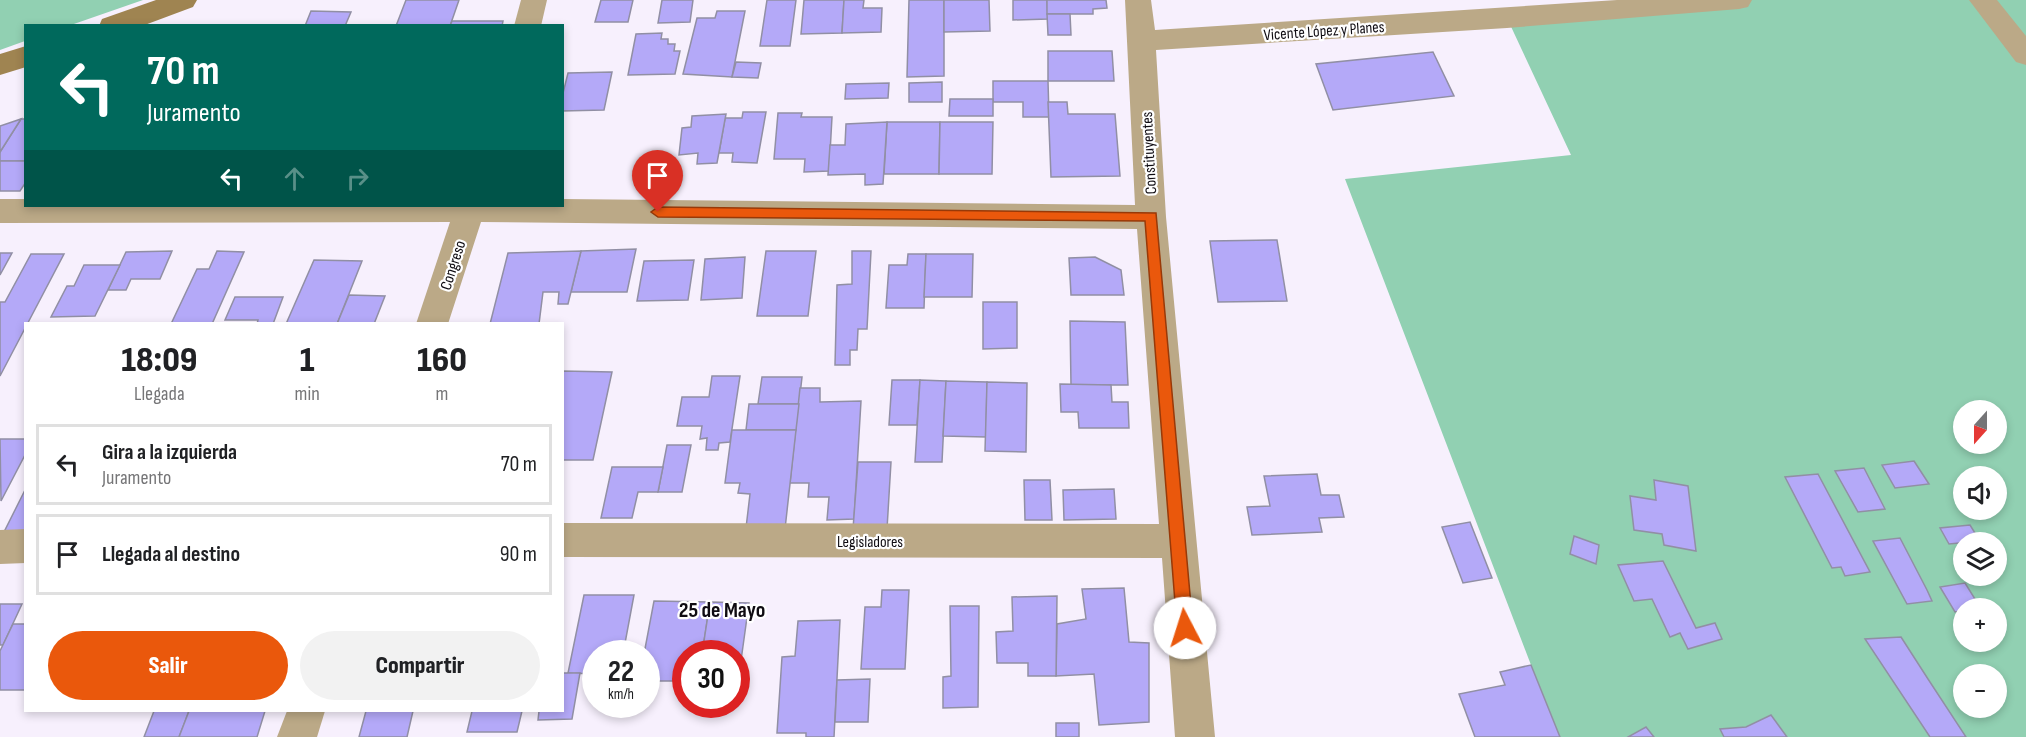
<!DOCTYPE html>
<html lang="es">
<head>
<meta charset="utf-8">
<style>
  :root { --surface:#fff; --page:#f2f2f2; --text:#202124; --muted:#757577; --line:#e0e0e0; --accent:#ea580c }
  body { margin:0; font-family:"Sofia Sans Condensed",sans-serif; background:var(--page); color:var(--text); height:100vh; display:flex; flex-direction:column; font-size:22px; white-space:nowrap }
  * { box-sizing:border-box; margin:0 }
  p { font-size:20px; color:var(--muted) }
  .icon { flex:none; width:33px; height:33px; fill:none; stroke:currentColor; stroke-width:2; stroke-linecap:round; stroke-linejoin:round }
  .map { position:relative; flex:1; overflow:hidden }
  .panel { position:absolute; left:24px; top:322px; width:540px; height:390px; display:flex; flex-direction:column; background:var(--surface); border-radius:0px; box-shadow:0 3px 9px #0003 }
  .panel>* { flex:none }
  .guide { position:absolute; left:24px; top:24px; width:540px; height:183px; border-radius:0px; box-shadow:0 3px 9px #0003; background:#00695c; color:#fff; overflow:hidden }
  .needle { width:39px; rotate:201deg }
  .fabs { position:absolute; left:1953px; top:400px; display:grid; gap:12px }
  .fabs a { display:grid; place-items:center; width:54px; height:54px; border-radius:50%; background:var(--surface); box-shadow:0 3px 9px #0003; font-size:30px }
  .speed { position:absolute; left:582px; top:640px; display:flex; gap:12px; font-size:30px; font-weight:700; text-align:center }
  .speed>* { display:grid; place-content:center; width:78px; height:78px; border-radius:50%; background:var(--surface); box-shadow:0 3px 9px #0003; line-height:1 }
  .speed small { font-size:15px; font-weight:400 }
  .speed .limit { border:9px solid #d22; background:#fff; color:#111 }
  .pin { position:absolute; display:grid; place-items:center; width:51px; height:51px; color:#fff; margin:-62px -26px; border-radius:50% 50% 50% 0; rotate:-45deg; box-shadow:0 0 6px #0007 }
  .pin .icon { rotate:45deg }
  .me { position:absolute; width:66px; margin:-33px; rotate:355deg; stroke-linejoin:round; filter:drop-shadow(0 0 4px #0008) }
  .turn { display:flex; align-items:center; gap:21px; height:126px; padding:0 24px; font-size:27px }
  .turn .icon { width:78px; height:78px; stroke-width:2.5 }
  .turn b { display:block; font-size:42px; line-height:51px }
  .lanes { display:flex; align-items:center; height:57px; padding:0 24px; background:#0003; justify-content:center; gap:30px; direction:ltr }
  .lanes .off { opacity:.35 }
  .eta { display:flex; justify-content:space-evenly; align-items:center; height:102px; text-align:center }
  .eta b { font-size:36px; font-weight:800; line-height:42px }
  .primary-button { display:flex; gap:12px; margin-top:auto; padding:12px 24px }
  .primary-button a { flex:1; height:69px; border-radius:36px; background:var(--accent); color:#fff; font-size:24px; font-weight:800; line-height:69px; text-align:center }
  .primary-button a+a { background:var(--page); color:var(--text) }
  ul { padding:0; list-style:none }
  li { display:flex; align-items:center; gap:18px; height:81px; margin:0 12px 9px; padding:0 12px; border:3px solid var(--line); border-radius:0px }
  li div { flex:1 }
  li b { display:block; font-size:22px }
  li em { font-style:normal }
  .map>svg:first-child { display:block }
</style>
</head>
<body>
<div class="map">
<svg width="2026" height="737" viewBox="0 0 2026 737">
  <rect width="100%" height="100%" fill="#f7f0fd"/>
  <g fill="#91d0b2" fill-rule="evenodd">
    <polygon points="0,0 143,0 71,25 26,26 25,41 0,50"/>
    <path d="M1739,0H2026V737H1560L1531,665L1345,179L1571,155L1507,18ZM1964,411H1996V444H1964ZM1964,477H1996V510H1964ZM1964,543H1996V576H1964ZM1964,609H1996V642H1964ZM1964,675H1996V708H1964Z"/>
  </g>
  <g fill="#b4a9f8" stroke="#918fa4" stroke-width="1.5">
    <polygon points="406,0 459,0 450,26 396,26"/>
    <polygon points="601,0 633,0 628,22 595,22"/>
    <polygon points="662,0 693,0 690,22 658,23"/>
    <polygon points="767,0 796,0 790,46 760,46"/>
    <polygon points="804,0 844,0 842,33 801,34"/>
    <polygon points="844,0 864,0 863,8 882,8 881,32 842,33"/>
    <polygon points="909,0 944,0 944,76 907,77"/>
    <polygon points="944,0 989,0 990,31 944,32"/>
    <polygon points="1013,0 1047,0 1048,19 1013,20"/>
    <polygon points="1047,0 1106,0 1107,8 1093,9 1093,14 1047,14"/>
    <polygon points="311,11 351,12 345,26 305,26"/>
    <polygon points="717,11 745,11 732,77 683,74 697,18 715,18"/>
    <polygon points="1047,14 1070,14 1071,35 1048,35"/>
    <polygon points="452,21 503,21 502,26 450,26"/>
    <polygon points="662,33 661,39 668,39 668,44 675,44 674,51 680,51 675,74 628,75 636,34"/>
    <polygon points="1048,51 1112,51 1114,81 1048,81"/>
    <polygon points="1433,52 1454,96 1333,110 1316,64"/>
    <polygon points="736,62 761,63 758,78 732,77"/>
    <polygon points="612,72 604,110 562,111 562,97 568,73"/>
    <polygon points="993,81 1048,81 1049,117 1023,117 1023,102 993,102"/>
    <polygon points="942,82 942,102 909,102 909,83"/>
    <polygon points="889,83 888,98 845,99 846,84"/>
    <polygon points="950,99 993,99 993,116 949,116"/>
    <polygon points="1048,102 1067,102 1068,114 1115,114 1120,176 1051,177"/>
    <polygon points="743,112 766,112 757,163 732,162 733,153 719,153 725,118 742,118"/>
    <polygon points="778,113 802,113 801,117 832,117 829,171 804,172 805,159 774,159"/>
    <polygon points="726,114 717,163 697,164 698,153 679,155 682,128 691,127 692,116"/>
    <polygon points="21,119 26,119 26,161 0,161 0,152"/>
    <polygon points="21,119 0,152 0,126"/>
    <polygon points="887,122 940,122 939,174 884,174"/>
    <polygon points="887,122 883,184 865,185 865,174 828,175 830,145 845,145 846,124"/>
    <polygon points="940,122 993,122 992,174 939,174"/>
    <polygon points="0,161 26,161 26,182 20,191 0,191"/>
    <polygon points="1277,240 1287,301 1218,302 1210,241"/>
    <polygon points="636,249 627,292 571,292 581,251"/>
    <polygon points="172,251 160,279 131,279 126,290 108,290 126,252"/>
    <polygon points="217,251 244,252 212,324 171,324 197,269 209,269"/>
    <polygon points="581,251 568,304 558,304 559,292 543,292 539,324 490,324 508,253"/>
    <polygon points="766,251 816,251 808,316 757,316"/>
    <polygon points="852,251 871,251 867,329 858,329 857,350 850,350 850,365 835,365 837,285 852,284"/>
    <polygon points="0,253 12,253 0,275"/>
    <polygon points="31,254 64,254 0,376 0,302 5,302"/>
    <polygon points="908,254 926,254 924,308 886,308 889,265 907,265"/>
    <polygon points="926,254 973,254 972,297 924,297"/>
    <polygon points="745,257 742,298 701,300 705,259"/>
    <polygon points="1095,257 1121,270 1124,295 1071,295 1069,258"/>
    <polygon points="314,260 362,261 337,324 286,324"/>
    <polygon points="694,260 688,300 637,301 644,261"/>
    <polygon points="84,265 120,265 95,316 51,317 67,286 74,286"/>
    <polygon points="349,295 385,296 374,324 337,324"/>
    <polygon points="235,297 283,297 273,324 257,324 258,320 225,320"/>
    <polygon points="983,302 1017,302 1017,348 983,349"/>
    <polygon points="1070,321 1125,322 1128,385 1071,385"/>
    <polygon points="562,371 612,372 593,460 562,460"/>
    <polygon points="712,376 740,376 730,442 719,443 718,450 706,450 707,438 700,439 702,426 677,426 682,397 709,397"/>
    <polygon points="762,377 802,377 799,404 758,404"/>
    <polygon points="892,380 920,380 917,425 889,425"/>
    <polygon points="920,380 946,381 942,462 915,462"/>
    <polygon points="946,381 987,382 986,437 943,436"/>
    <polygon points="987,382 1027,383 1026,452 985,451"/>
    <polygon points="1060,384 1111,385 1112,402 1128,402 1129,428 1079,428 1078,412 1061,412"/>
    <polygon points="800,388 820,388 820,402 861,401 854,519 827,520 829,497 808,497 809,483 790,483"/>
    <polygon points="749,404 799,404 796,430 746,430"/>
    <polygon points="732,430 796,430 785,529 746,528 750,494 738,493 740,483 725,483"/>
    <polygon points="0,439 26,439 26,453 1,501"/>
    <polygon points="667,445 691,445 682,492 658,492"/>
    <polygon points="1914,461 1929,484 1895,488 1882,465"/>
    <polygon points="858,462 891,462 887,529 853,529"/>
    <polygon points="612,467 663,467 658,492 638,492 632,518 601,518"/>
    <polygon points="1864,468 1885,509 1858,512 1835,471"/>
    <polygon points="1317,474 1321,495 1339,495 1344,517 1319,518 1322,532 1252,535 1247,507 1270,506 1264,476"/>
    <polygon points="1818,474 1870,572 1845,576 1841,567 1832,568 1785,477"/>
    <polygon points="1024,480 1050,480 1052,520 1025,520"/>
    <polygon points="1654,480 1688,486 1696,551 1664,545 1662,534 1634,530 1630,496 1656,500"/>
    <polygon points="26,488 26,538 1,538"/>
    <polygon points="1114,489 1116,519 1064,520 1063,490"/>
    <polygon points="1470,522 1492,578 1463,583 1442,527"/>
    <polygon points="1970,525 1980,541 1949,544 1940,528"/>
    <polygon points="1574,536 1599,545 1596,564 1570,554"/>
    <polygon points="1900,538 1927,590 1932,601 1907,604 1873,541"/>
    <polygon points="1663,561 1696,628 1715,623 1722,639 1688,649 1680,633 1670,637 1652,599 1634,601 1618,565"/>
    <polygon points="1965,583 1980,607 1955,612 1940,587"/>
    <polygon points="1124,588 1129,642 1149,643 1149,722 1099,725 1094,674 1056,676 1057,624 1086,619 1082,589"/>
    <polygon points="882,590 909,590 905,669 861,669 865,607 881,607"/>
    <polygon points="584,595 634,595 623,654 596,654 596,674 568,673"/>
    <polygon points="1057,596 1056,676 1028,676 1028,663 997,663 996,632 1013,631 1012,597"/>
    <polygon points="654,601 710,602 702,654 686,654 686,681 646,681 646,654 644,654"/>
    <polygon points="710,602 749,603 738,682 736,654 702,654"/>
    <polygon points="0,604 22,604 3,645 0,645"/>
    <polygon points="950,606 979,606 978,707 943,708 943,677 951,676"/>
    <polygon points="840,620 834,737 806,737 806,733 777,733 782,657 795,656 798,621"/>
    <polygon points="13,624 26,624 26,690 0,690 0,651"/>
    <polygon points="1901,637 1928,679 1966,737 1930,737 1865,639"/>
    <polygon points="1531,665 1560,737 1475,737 1459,694 1505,685 1500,672"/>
    <polygon points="562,673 580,673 572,719 538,720 539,711 562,711"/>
    <polygon points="870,679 868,722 835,722 837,680"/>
    <polygon points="154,711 189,711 179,737 144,737"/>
    <polygon points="189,711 265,711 257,737 179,737"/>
    <polygon points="366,711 413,711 407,737 359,737"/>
    <polygon points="472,711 522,711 517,732 467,732"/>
    <polygon points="1771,715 1787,737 1724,737 1720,729 1746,727"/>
    <rect x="1056" y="723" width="23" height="14"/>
    <polygon points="1646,727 1654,737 1628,737"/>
  </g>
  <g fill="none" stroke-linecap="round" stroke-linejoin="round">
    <g fill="#bba987" fill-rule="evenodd">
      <polygon points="521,0 547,0 541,26 514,26"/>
      <polygon points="1125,0 1151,0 1155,30 1617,0 1752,0 1748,7 1739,9 1507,28 1156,50 1166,217 1215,737 1175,737 1162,558 562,557 562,523 1159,524 1137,229 481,222 448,324 416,324 450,222 0,223 0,199 26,199 26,206 562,206 562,199 1135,205"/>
      <polygon points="1969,0 1997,0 2026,36 2026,65 2016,62"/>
      <polygon points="26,529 26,563 0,564 0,530"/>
      <polygon points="287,711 325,711 317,737 277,737"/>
    </g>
    <g fill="#9f8451" fill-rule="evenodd">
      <polygon points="156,0 197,0 193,7 142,26 99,26 102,19"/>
      <polygon points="26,46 26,67 0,75 0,54"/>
    </g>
  </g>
  <polygon fill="#ea580c" stroke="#983908" stroke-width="1.5" points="658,207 1156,213 1193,628 1191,633 1185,636 1180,633 1177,628 1145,221 658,217 651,212"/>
  <g text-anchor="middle" stroke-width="4.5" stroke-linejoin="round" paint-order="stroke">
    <g font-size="16" fill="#0f0c12" stroke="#fff">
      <text transform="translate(1324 30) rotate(-4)" y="6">Vicente López y Planes</text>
      <text transform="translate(1148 153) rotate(-93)" y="6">Constituyentes</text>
      <text transform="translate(452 265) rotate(-72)" y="6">Congreso</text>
      <text x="870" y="547">Legisladores</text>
    </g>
    <g font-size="22" font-weight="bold" fill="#0f0c12" stroke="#fff">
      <text x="722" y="617">25 de Mayo</text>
    </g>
  </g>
</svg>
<div class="fabs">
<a><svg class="needle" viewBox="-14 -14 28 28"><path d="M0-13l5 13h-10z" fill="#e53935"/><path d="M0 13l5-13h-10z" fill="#757577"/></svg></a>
<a><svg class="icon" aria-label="sound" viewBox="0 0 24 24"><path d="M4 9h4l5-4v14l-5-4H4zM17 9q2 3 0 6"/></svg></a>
<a><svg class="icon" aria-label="layers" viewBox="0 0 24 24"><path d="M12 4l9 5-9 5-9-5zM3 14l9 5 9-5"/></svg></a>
<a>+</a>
<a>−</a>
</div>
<div class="speed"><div>22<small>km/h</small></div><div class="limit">30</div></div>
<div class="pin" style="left:658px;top:212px;background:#d93025"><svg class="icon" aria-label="arrive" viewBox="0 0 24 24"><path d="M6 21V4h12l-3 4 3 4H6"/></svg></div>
<svg class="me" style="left:1185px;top:628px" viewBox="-20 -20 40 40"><circle r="19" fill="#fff"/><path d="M0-13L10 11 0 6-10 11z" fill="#ea580c"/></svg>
<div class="guide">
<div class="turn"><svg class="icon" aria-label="left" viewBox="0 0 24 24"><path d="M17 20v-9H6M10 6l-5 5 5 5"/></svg><div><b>70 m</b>Juramento</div></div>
<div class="lanes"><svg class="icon" aria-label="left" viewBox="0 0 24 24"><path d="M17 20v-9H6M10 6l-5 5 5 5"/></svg><svg class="icon off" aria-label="ahead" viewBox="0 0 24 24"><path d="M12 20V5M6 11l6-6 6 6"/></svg><svg class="icon off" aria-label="right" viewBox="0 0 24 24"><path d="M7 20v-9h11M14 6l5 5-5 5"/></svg></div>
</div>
<section class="panel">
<div class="eta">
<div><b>18:09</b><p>Llegada</p></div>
<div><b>1</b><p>min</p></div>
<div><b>160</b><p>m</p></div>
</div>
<ul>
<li><svg class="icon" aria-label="left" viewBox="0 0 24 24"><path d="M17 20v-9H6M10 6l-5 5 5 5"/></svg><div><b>Gira a la izquierda</b><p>Juramento</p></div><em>70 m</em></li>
<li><svg class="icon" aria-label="arrive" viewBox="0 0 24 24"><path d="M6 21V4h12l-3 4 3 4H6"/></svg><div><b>Llegada al destino</b></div><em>90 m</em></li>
</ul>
<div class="primary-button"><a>Salir</a><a>Compartir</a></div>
</section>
</div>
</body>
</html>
